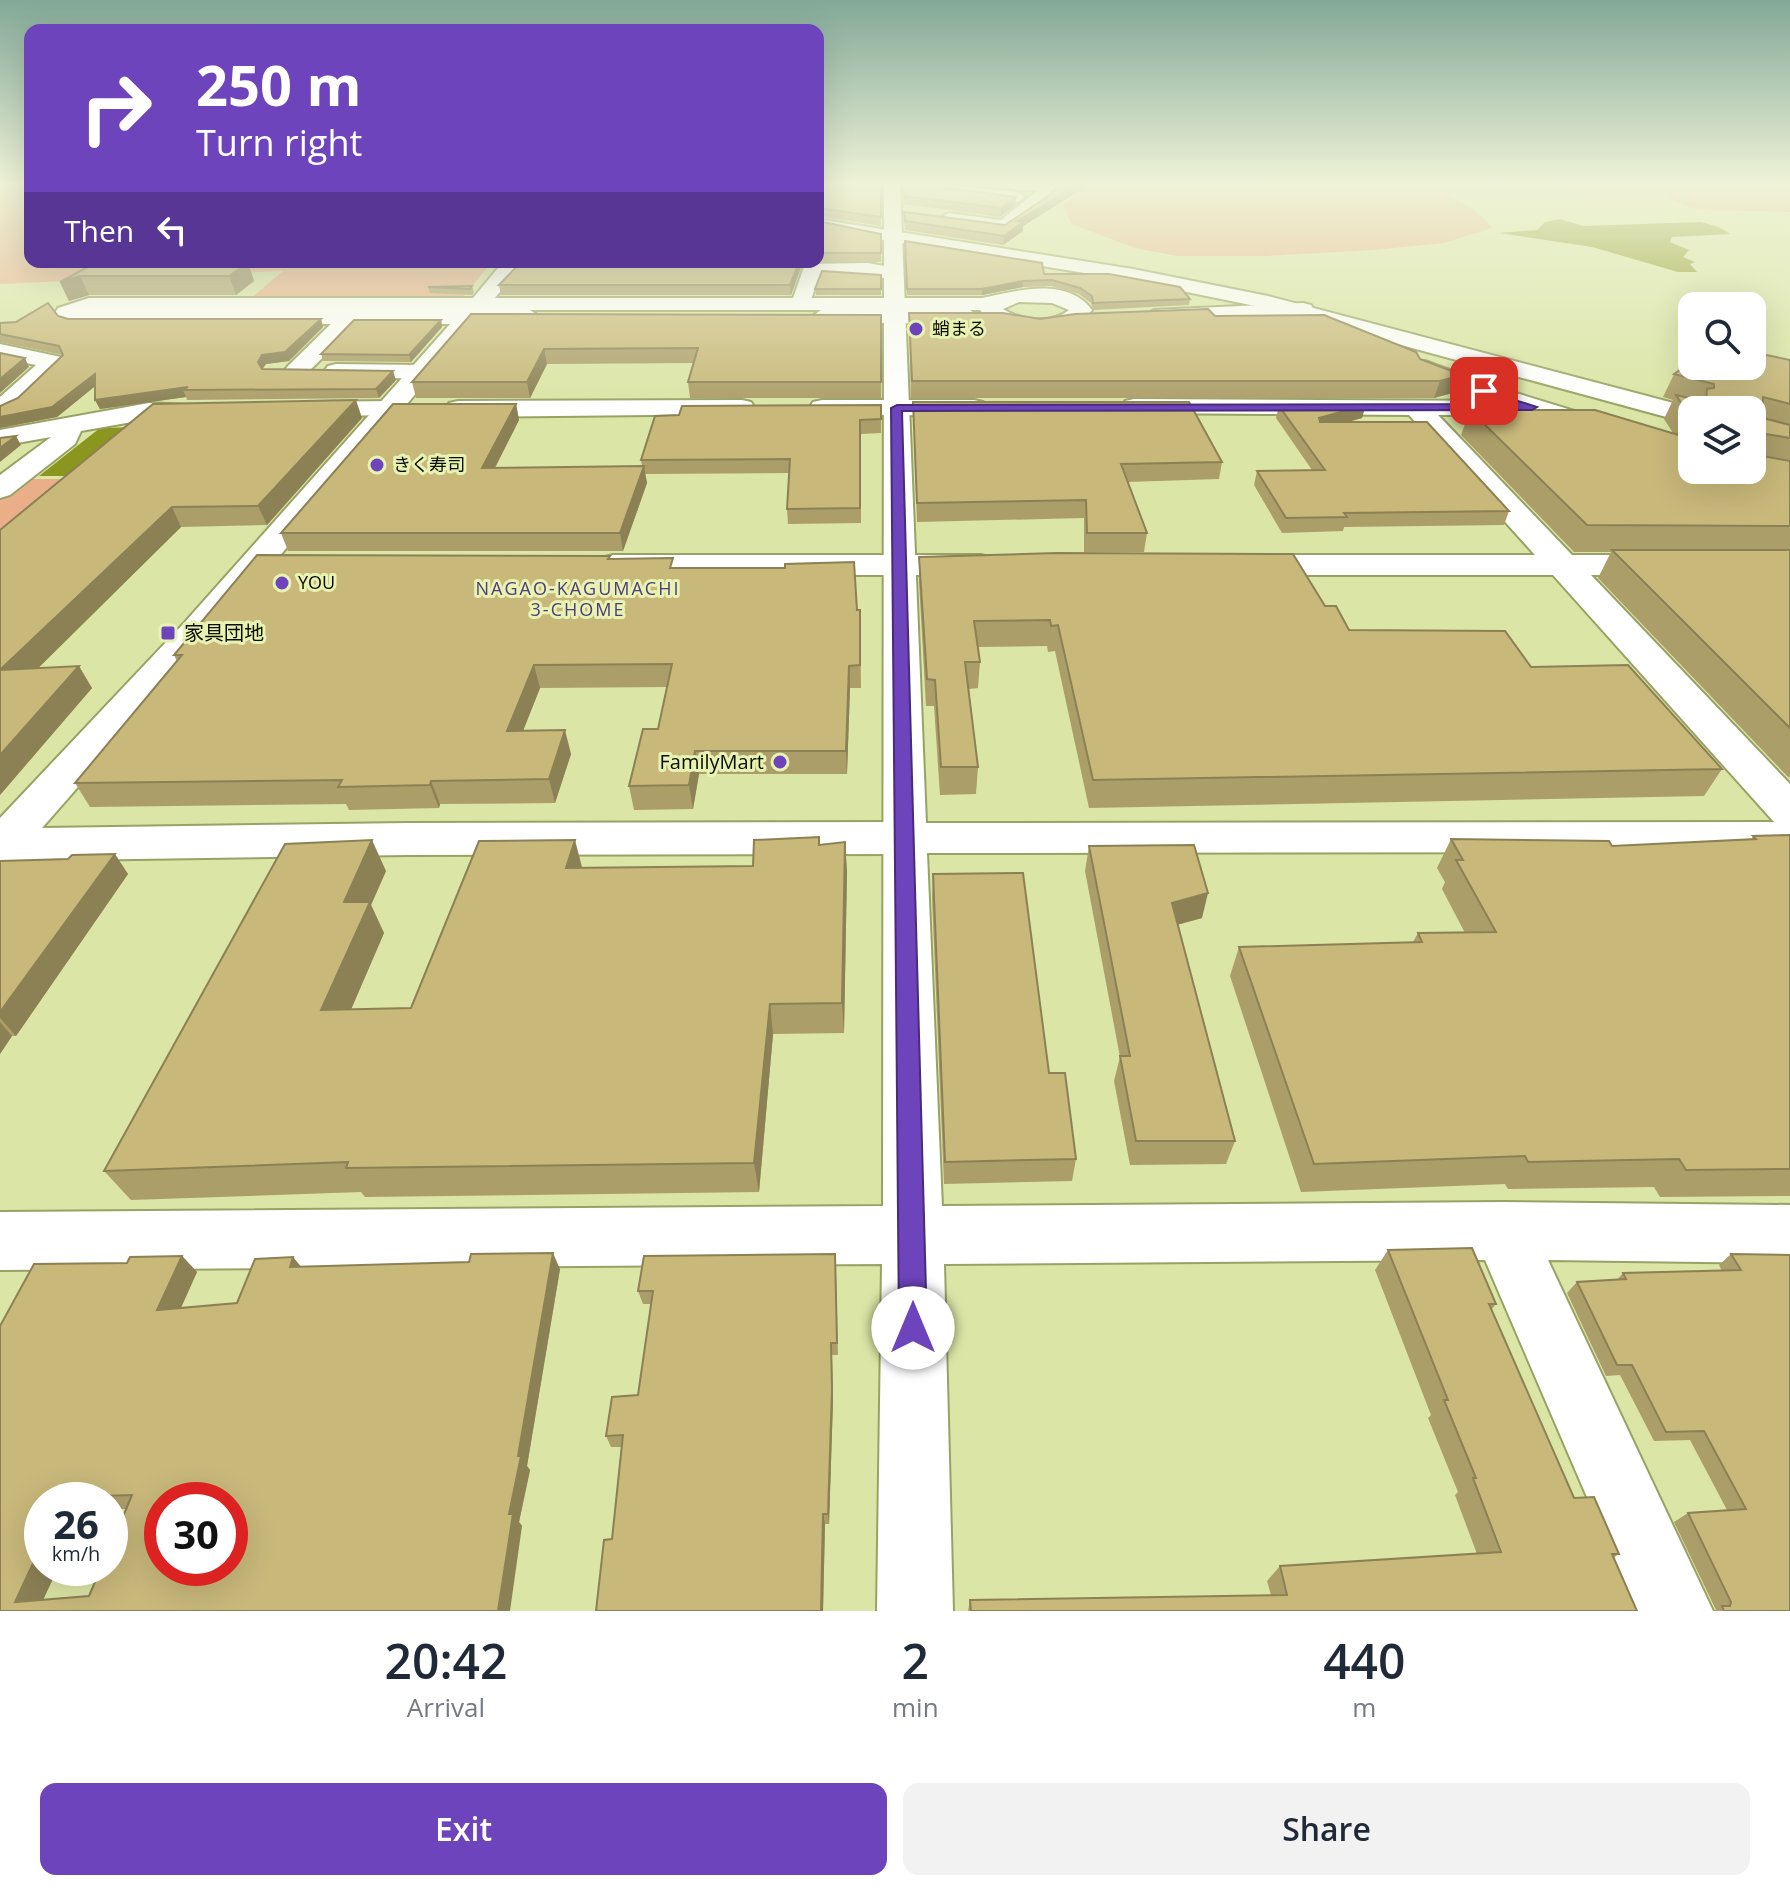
<!DOCTYPE html>
<html lang="en">
<head>
<meta charset="utf-8">
<style>
  :root { --surface:#fff; --page:#f2f2f3; --text:#1f2937; --muted:#747a83; --accent:#6e44bc }
  body { margin:0; font-family:"Open Sans","Noto Sans JP",sans-serif; background:var(--page); color:var(--text); height:100vh; display:flex; flex-direction:column; font-size:30px; white-space:nowrap }
  * { box-sizing:border-box; margin:0 }
  p { font-size:26px; color:var(--muted) }
  .icon { flex:none; width:44px; height:44px; fill:none; stroke:currentColor; stroke-width:2; stroke-linecap:round; stroke-linejoin:round }
  .map { position:relative; height:1611px; overflow:hidden }
  .details { display:flex; flex-direction:column; background:var(--surface); flex:1 }
  .details>* { flex:none }
  .hud { position:absolute; left:24px; top:24px; width:800px; height:244px; border-radius:16px; box-shadow:0 8px 32px #0002; background:#6e44bc; color:#fff; overflow:hidden }
  .fabs { position:absolute; left:1678px; top:292px; display:grid; gap:16px }
  .fabs a { display:grid; place-items:center; width:88px; height:88px; border-radius:16px; background:var(--surface); box-shadow:0 8px 32px #0002; font-size:40px }
  .speed { position:absolute; left:24px; top:1482px; display:flex; gap:16px; font-size:40px; font-weight:700; text-align:center }
  .speed>* { display:grid; place-content:center; width:104px; height:104px; border-radius:50%; background:var(--surface); box-shadow:0 8px 32px #0002; line-height:1 }
  .speed small { font-size:20px; font-weight:400 }
  .speed .limit { border:12px solid #d22; background:#fff; color:#111 }
  .pin { position:absolute; display:grid; place-items:center; width:68px; height:68px; color:#fff; margin:-34px; border-radius:16px; box-shadow:0 4px 12px #0006 }
  .me { position:absolute; width:88px; margin:-44px; rotate:0deg; stroke-linejoin:round; filter:drop-shadow(0 0 6px #0008) }
  .turn { display:flex; align-items:center; gap:28px; height:168px; padding:0 40px; font-size:36px }
  .turn .icon { width:104px; height:104px; stroke-width:2.5 }
  .turn b { display:block; font-size:56px; line-height:68px }
  .then { display:flex; align-items:center; height:76px; padding:0 40px; background:#0003; gap:16px; font-size:30px }
  .eta { display:flex; justify-content:space-evenly; align-items:center; height:136px; text-align:center }
  .eta b { font-size:48px; font-weight:600; line-height:56px }
  .action { display:flex; gap:16px; margin-top:auto; padding:16px 40px }
  .action a { flex:1; height:92px; border-radius:16px; background:var(--accent); color:#fff; font-size:32px; font-weight:600; line-height:92px; text-align:center }
  .action a+a { background:var(--page); color:var(--text) }
  .map>svg:first-child { display:block }
</style>
</head>
<body>
<div class="map">
<svg width="1790" height="1611" viewBox="0 0 1790 1611">
  <rect width="100%" height="100%" fill="#dbe5a6"/>
  <g fill="#eaaf88">
    <polygon points="0,184 30,186 30,262 492,262 462,298 249,300 283,271 0,284"/>
    <polygon points="1092,184 1790,184 1790,212 1713,210 1692,208 1670,199 1667,195 1582,195 1566,190 1443,187 1442,192 1475,210 1492,228 1444,243 1373,250 1267,256 1177,256 1135,248 1072,224 1063,205"/>
    <polygon points="23,479 79,479 0,544 0,497"/>
  </g>
  <g fill="#8a961d">
    <polygon points="1560,219 1583,226 1701,222 1719,227 1730,234 1672,237 1670,242 1689,250 1683,257 1695,262 1690,264 1697,272 1678,272 1592,247 1499,233 1537,230 1545,222"/>
    <polygon points="140,427 83,476 39,476 100,428"/>
  </g>
  <g fill="none" stroke-linecap="round" stroke-linejoin="round">
    <defs>
      <g id="minor">
        <polygon points="884,184 900,184 926,823 1790,822 1790,852 927,853 942,1206 1503,1202 1790,1205 1790,1263 1548,1260 1713,1611 1636,1611 1485,1260 944,1264 953,1611 877,1611 882,1264 0,1270 0,1212 883,1206 884,278 820,274 808,308 801,310 791,304 805,264 868,263 884,266"/>
        <polygon points="937,184 1017,192 1025,197 1017,202 942,192 934,187"/>
        <polygon points="1006,184 1053,184 1059,188 1011,230 949,223 940,218 949,213 1001,220 1037,191 1014,189"/>
        <polygon points="351,311 362,317 359,322 304,376 288,376 284,371 288,366 343,312"/>
        <polygon points="0,344 61,357 65,362 21,405 0,415 0,397 36,365 0,358"/>
        <polygon points="336,364 422,365 430,367 434,372 430,377 422,379 328,376 324,371 328,366"/>
        <polygon points="391,401 400,404 404,409 400,414 304,418 295,415 291,410 295,405 304,402"/>
        <polygon points="149,403 207,406 211,411 207,416 149,419 81,431 75,444 10,495 0,498 0,475 51,437 0,446 0,430"/>
      </g>
      <g id="tertiary">
        <polygon points="880,184 900,184 892,189"/>
        <path d="M503,262H524L495,298H982C1016,291 1067,276 1092,310C1070,341 1004,340 980,310H970L980,317L969,324L814,322L811,317L821,310H530L540,317L537,322L474,324L273,564L42,828L408,823L905,822L921,827L928,838L921,849L905,854L408,855L0,861V818L185,622L450,324H72L64,322L55,313L58,308L89,298H473ZM1019,302L1052,303L1069,310C1051,324 1022,321 1003,309Z"/>
        <polygon points="1303,303 1311,305 1314,310 1311,315 1154,324 1143,317 1154,310"/>
        <polygon points="1134,399 1541,401 1545,407 1541,413 1532,415 1438,415 1572,555 1665,555 1677,558 1682,565 1677,572 1665,575 1591,575 1790,784 1790,826 1774,822 1553,575 1241,575 1229,572 1224,565 1229,558 1241,555 1535,555 1409,415 1125,413 1121,407 1125,401"/>
        <polygon points="742,400 751,402 755,408 751,414 458,417 449,415 445,409 449,403 458,401"/>
        <polygon points="822,400 974,400 983,402 987,408 983,414 974,416 813,414 809,408 813,402"/>
        <polygon points="613,555 981,555 993,558 998,565 993,572 981,575 613,575 601,572 596,565 601,558"/>
      </g>
      <g id="secondary">
        <polygon points="818,219 1133,269 1268,296 1700,410 1692,410 1692,424 1265,308 1133,281 818,229"/>
        <polygon points="1425,361 1493,386 1692,447 1692,465 1475,396 1416,373 1413,368 1416,363"/>
      </g>
    </defs>
    <use href="#minor" stroke="#99a265" stroke-width="4"/>
    <use href="#tertiary" stroke="#99a265" stroke-width="4"/>
    <use href="#secondary" stroke="#99a265" stroke-width="4"/>
    <use href="#minor" fill="#fff" fill-rule="evenodd"/>
    <use href="#tertiary" fill="#fff" fill-rule="evenodd"/>
    <use href="#secondary" fill="#fff" fill-rule="evenodd"/>
  </g>
  <g fill="#ac9e69" fill-rule="evenodd">
    <polygon points="818,184 881,184 881,226 818,216"/>
    <polygon points="902,184 936,184 942,187 1016,197 1016,205 1000,217 904,204"/>
    <polygon points="963,184 1008,184 1007,188"/>
    <polygon points="1058,184 1087,184 1087,186 1023,226 1023,231 1003,245 905,230 904,212 1005,225 1047,197 1059,185"/>
    <polygon points="818,221 881,234 881,262 818,262"/>
    <polygon points="905,241 1044,274 1190,299 1189,305 1093,310 1091,303 1079,294 1051,286 1023,287 982,295 907,295"/>
    <polygon points="521,262 803,262 791,295 501,295 499,285"/>
    <polygon points="248,263 254,281 236,295 89,295 69,301 60,282 93,264"/>
    <polygon points="881,275 881,295 816,295 815,289"/>
    <polygon points="472,286 474,292 472,295 430,293 428,287"/>
    <polygon points="909,313 1040,319 1215,316 1420,359 1462,375 1456,392 1434,398 911,398"/>
    <polygon points="471,314 881,315 881,398 690,398 688,382 694,363 547,364 530,398 416,398 412,382"/>
    <polygon points="58,316 68,319 321,319 323,327 289,361 266,364 262,369 396,380 379,398 187,400 186,397 100,409 95,400 95,386 57,417 0,428 0,406 18,398 63,355 0,342 0,323 16,322"/>
    <polygon points="441,320 442,327 411,362 323,361 321,354"/>
    <path d="M1790,360V777H1788L1598,578L1611,552H1574L1461,435L1470,410L1673,433L1664,419L1673,400L1663,397L1674,374ZM1692,410H1752L1692,470Z"/>
    <polygon points="913,402 1222,462 1219,479 1127,482 1147,533 1144,552 1084,552 1084,518 917,522"/>
    <polygon points="516,404 519,420 495,468 642,466 641,460 679,415 881,405 881,433 861,434 861,523 788,524 787,509 789,473 645,474 647,483 623,551 288,551 281,533"/>
    <polygon points="1279,406 1362,418 1347,422 1509,511 1504,525 1344,527 1343,531 1282,533 1254,485 1257,471 1312,470 1276,418"/>
    <polygon points="362,418 267,525 181,527 38,668 92,688 0,795 0,530"/>
    <polygon points="610,556 610,559 674,568 860,610 861,688 850,688 847,774 699,774 693,809 634,810 629,786 658,729 667,687 540,688 523,730 571,754 555,803 440,804 439,808 349,810 346,804 90,807 75,783 177,661 174,655"/>
    <polygon points="919,557 1325,606 1349,630 1531,667 1722,769 1704,796 1089,808 1055,651 1048,652 1047,646 978,647 980,662 978,688 969,689 978,767 976,794 940,795 934,706 926,706 919,582"/>
    <polygon points="1790,835 1790,1196 1660,1197 1654,1187 1508,1189 1505,1184 1301,1192 1230,976 1239,947 1413,942 1418,933 1465,933 1442,889 1445,882 1437,868 1451,839 1612,846 1751,840 1753,836"/>
    <polygon points="845,842 847,872 844,1033 773,1034 759,1192 365,1197 361,1192 131,1200 104,1171 386,871 371,905 384,933 351,1009 411,1008 582,868 753,866 820,845"/>
    <polygon points="1089,846 1202,918 1177,925 1235,1141 1226,1164 1130,1165 1114,1081 1120,1057 1085,871"/>
    <polygon points="0,861 128,874 16,1036 12,1036 0,1054"/>
    <polygon points="933,874 1049,1073 1076,1159 1072,1181 944,1184 932,898"/>
    <polygon points="1388,1250 1496,1304 1491,1310 1574,1498 1619,1554 1613,1558 1637,1611 968,1611 970,1600 1271,1595 1267,1581 1280,1566 1477,1554 1455,1495 1458,1492 1428,1418 1431,1415 1375,1270"/>
    <polygon points="1731,1254 1790,1255 1790,1611 1713,1611 1716,1610 1674,1522 1688,1513 1727,1510 1690,1440 1654,1441 1620,1375 1606,1376 1567,1293 1577,1282 1617,1280 1623,1273 1722,1271 1719,1265"/>
    <path d="M182,1256L197,1272L181,1308L237,1303L293,1257L301,1267L560,1269L527,1466L530,1470L519,1522L522,1526L0,1611L127,1263ZM42,1500H110V1509H127L89,1596L43,1600Z"/>
    <polygon points="836,1267 838,1355 832,1355 833,1400 829,1524 825,1524 823,1611 596,1611 612,1539 621,1447 611,1447 606,1436 638,1395 651,1304 643,1304 638,1291"/>
  </g>
  <g fill="#8c8155">
    <polygon points="1079,184 1087,184 1087,186 1023,226 1023,231 1003,245 1004,236 1017,221"/>
    <polygon points="1016,197 1016,205 1000,217 1001,208"/>
    <polygon points="799,262 803,262 791,295 790,285"/>
    <polygon points="248,263 254,281 236,295 229,276"/>
    <polygon points="80,276 89,295 69,301 60,282"/>
    <polygon points="1023,281 1023,287 982,295 982,289"/>
    <polygon points="321,319 323,327 289,361 266,364 261,371 258,362 262,355"/>
    <polygon points="441,320 442,327 411,362 409,355"/>
    <polygon points="544,349 547,364 530,398 527,382"/>
    <polygon points="25,358 29,367 0,393 0,379"/>
    <polygon points="393,371 396,380 379,398 376,389"/>
    <polygon points="95,374 99,383 57,417 0,428 0,417"/>
    <polygon points="1462,375 1456,392 1434,398 1440,381"/>
    <polygon points="188,387 183,390 186,397 100,409 95,400"/>
    <polygon points="356,400 362,418 267,525 258,506"/>
    <polygon points="516,404 519,420 486,485 482,468"/>
    <polygon points="1366,405 1362,418 1316,431 1319,418"/>
    <polygon points="16,436 21,445 0,462 0,448"/>
    <polygon points="1763,442 1752,462 1752,443"/>
    <polygon points="644,466 647,483 623,551 620,533"/>
    <polygon points="172,507 181,527 14,692 0,670"/>
    <polygon points="534,665 540,688 514,754 507,731"/>
    <polygon points="79,666 92,688 0,795 0,755"/>
    <polygon points="849,666 850,688 847,774 846,751"/>
    <polygon points="565,730 571,754 555,803 549,779"/>
    <polygon points="695,751 699,774 693,809 689,785"/>
    <polygon points="431,781 440,804 439,808 430,785"/>
    <polygon points="372,840 386,871 371,905 384,933 338,1040 321,1010 344,902"/>
    <polygon points="575,840 583,871 566,868"/>
    <polygon points="845,842 847,872 844,1033 842,1003"/>
    <polygon points="115,854 128,874 16,1036 0,1018 0,1012"/>
    <polygon points="1208,893 1202,918 1165,928 1172,903"/>
    <polygon points="770,1004 773,1034 759,1192 754,1163"/>
    <polygon points="0,1022 12,1036 0,1054"/>
    <polygon points="553,1253 560,1269 527,1466 530,1470 519,1522 522,1526 510,1611 498,1611 509,1514 518,1456"/>
    <polygon points="182,1256 197,1272 173,1325 157,1310"/>
    <polygon points="293,1257 306,1273 290,1267"/>
    <polygon points="831,1343 833,1400 829,1524 828,1514"/>
    <polygon points="823,1514 825,1524 823,1611 821,1611"/>
    <polygon points="42,1544 42,1568 58,1568 38,1611 15,1602"/>
  </g>
  <g fill="#c8b87a" stroke="#8c8155" stroke-width="2" fill-rule="evenodd">
    <polygon points="818,184 881,184 881,217 818,208"/>
    <polygon points="903,184 936,184 942,187 1016,197 1001,208 904,196"/>
    <polygon points="1060,184 1079,184 1017,221 1023,222 1004,236 905,221 904,212 1005,225 1047,197"/>
    <polygon points="818,221 881,234 881,253 818,253"/>
    <polygon points="905,241 1042,263 1044,274 1109,274 1180,287 1190,299 1093,303 1092,296 1080,288 1052,280 1023,281 982,289 907,289"/>
    <polygon points="521,262 799,262 790,285 499,285"/>
    <polygon points="248,263 229,276 80,276 60,282 93,264"/>
    <polygon points="822,271 881,275 881,289 815,289"/>
    <polygon points="472,286 470,289 428,287"/>
    <polygon points="48,303 58,316 68,319 321,319 285,352 262,355 258,362 262,369 393,371 376,389 183,390 188,387 95,400 95,374 52,407 0,417 0,406 18,398 63,355 59,346 0,334 0,323 16,322"/>
    <polygon points="1208,309 1215,316 1324,315 1416,352 1420,359 1462,375 1440,381 912,381 909,313 1003,313 1040,319 1075,314"/>
    <polygon points="471,314 881,315 881,382 688,382 698,348 544,349 527,382 412,382"/>
    <polygon points="354,320 441,320 409,355 321,354"/>
    <polygon points="1752,352 1790,360 1790,404 1763,397 1763,418 1790,425 1790,438 1766,434 1763,442 1752,443 1752,410 1692,410 1692,416 1689,415 1676,395 1706,402 1707,389 1714,388 1714,384 1674,374 1690,363 1692,364 1692,366 1701,366 1712,369 1715,366 1752,366"/>
    <polygon points="0,353 25,358 0,379"/>
    <polygon points="356,400 258,506 172,507 0,670 0,530 153,404"/>
    <polygon points="913,402 1189,402 1222,462 1121,464 1147,533 1087,533 1086,500 917,503"/>
    <polygon points="393,404 516,404 482,468 644,466 620,533 281,533"/>
    <polygon points="881,405 881,419 860,420 860,508 787,509 790,459 641,460 655,416 679,415 682,406"/>
    <polygon points="1366,405 1319,418 1320,422 1427,422 1509,511 1344,513 1347,517 1286,518 1257,471 1325,470 1279,406"/>
    <polygon points="1470,410 1595,410 1692,439 1692,470 1752,470 1752,454 1790,461 1790,526 1587,525"/>
    <polygon points="16,436 0,448 0,438"/>
    <polygon points="1612,550 1790,550 1790,728"/>
    <polygon points="1057,553 1293,554 1325,606 1336,606 1349,630 1505,631 1531,667 1628,665 1722,769 1093,780 1058,625 1051,626 1050,620 974,621 980,662 965,662 978,767 941,767 935,680 927,679 919,557"/>
    <polygon points="257,555 610,556 608,559 673,558 670,568 785,568 785,564 854,562 857,610 860,610 860,665 849,666 846,751 695,751 689,785 629,786 643,729 658,729 672,664 534,665 507,731 565,730 549,779 431,781 430,785 338,787 342,780 75,783 182,655 174,655"/>
    <polygon points="79,666 0,755 0,670"/>
    <polygon points="1790,835 1790,1169 1686,1170 1679,1159 1528,1162 1525,1156 1314,1164 1239,947 1422,942 1418,933 1496,932 1456,860 1463,860 1451,839 1609,841 1612,846 1756,839 1753,836"/>
    <polygon points="819,837 819,845 845,842 842,1003 770,1004 754,1163 346,1168 348,1162 104,1171 285,844 372,840 344,902 370,902 321,1010 411,1008 479,841 575,840 566,868 753,866 754,840"/>
    <polygon points="1194,845 1208,893 1172,903 1235,1141 1136,1141 1120,1056 1130,1056 1089,846"/>
    <polygon points="115,854 0,1012 0,861 68,859 72,855"/>
    <polygon points="1023,873 1049,1073 1065,1073 1076,1159 945,1162 933,874"/>
    <polygon points="1472,1248 1496,1304 1489,1304 1574,1498 1594,1497 1619,1554 1612,1554 1637,1611 971,1611 970,1600 1287,1595 1280,1566 1501,1552 1473,1478 1476,1478 1444,1400 1448,1400 1388,1250"/>
    <path d="M553,1253L518,1456H521L509,1514H513L498,1611H0V1326L34,1264L127,1263L130,1257L182,1256L157,1310L237,1303L255,1259L293,1257L290,1267L469,1262L471,1254ZM132,1495L110,1548V1568H101L89,1596L15,1602L42,1544V1500H63L64,1497ZM162,1500H230V1568H162Z"/>
    <polygon points="835,1254 837,1343 831,1343 832,1389 828,1514 823,1514 821,1611 596,1611 604,1540 612,1539 623,1435 606,1436 612,1397 638,1395 653,1291 638,1291 644,1256"/>
    <polygon points="1731,1254 1790,1255 1790,1611 1724,1611 1722,1606 1730,1606 1731,1602 1688,1513 1746,1509 1704,1431 1666,1432 1632,1365 1617,1365 1577,1282 1626,1279 1623,1273 1741,1270"/>
  </g>
  <linearGradient id="sky" x2="0" y2="1"><stop stop-color="#82a897"/><stop offset="0.45" stop-color="#eff3d7"/><stop offset="1" stop-color="#eff3d7" stop-opacity="0"/></linearGradient>
  <rect width="1790" height="409" fill="url(#sky)"/>
  <polygon fill="#6e44bc" stroke="#482c7a" stroke-width="2" points="1480,389 1537,407 1532,410 902,411 927,1328 923,1338 913,1342 903,1338 899,1328 891,408 897,405 1511,404 1480,394"/>
  <g fill="#6e44bc" stroke="#e8f2b3" stroke-width="3">
    <circle cx="916" cy="329" r="8"/>
    <circle cx="377" cy="465" r="8"/>
    <circle cx="282" cy="583" r="8"/>
    <rect x="160" y="625" width="16" height="16" rx="4"/>
    <circle cx="780" cy="762" r="8"/>
  </g>
  <g text-anchor="middle" stroke-width="6" stroke-linejoin="round" paint-order="stroke">
    <g font-size="18" fill="#0c0e00" stroke="#e8f2b3" text-anchor="start">
      <text x="932" y="335">蛸まる</text>
      <text x="393" y="471">きく寿司</text>
      <text x="298" y="589">YOU</text>
    </g>
    <g font-size="18" letter-spacing="2" fill="#4f3c79" stroke="#e8f2b3">
      <text x="578" y="595">NAGAO-KAGUMACHI<tspan x="578" dy="21">3-CHOME</tspan></text>
    </g>
    <g font-size="20" fill="#0c0e00" stroke="#e8f2b3" text-anchor="start">
      <text x="184" y="640">家具団地</text>
      <text x="764" y="769" text-anchor="end">FamilyMart</text>
    </g>
  </g>
</svg>
<div class="fabs">
<a><svg class="icon" aria-label="search" viewBox="0 0 24 24"><circle cx="10" cy="10" r="6"/><path d="M15 15l6 6"/></svg></a>
<a><svg class="icon" aria-label="layers" viewBox="0 0 24 24"><path d="M12 4l9 5-9 5-9-5zM3 14l9 5 9-5"/></svg></a>
</div>
<div class="speed"><div>26<small>km/h</small></div><div class="limit">30</div></div>
<div class="pin" style="left:1484px;top:391px;background:#d93025"><svg class="icon" aria-label="arrive" viewBox="0 0 24 24"><path d="M6 21V4h12l-3 4 3 4H6"/></svg></div>
<svg class="me" style="left:913px;top:1328px" viewBox="-20 -20 40 40"><circle r="19" fill="#fff"/><path d="M0-13L10 11 0 6-10 11z" fill="#6e44bc"/></svg>
<div class="hud">
<div class="turn"><svg class="icon" aria-label="right" viewBox="0 0 24 24"><path d="M7 20v-9h11M14 6l5 5-5 5"/></svg><div><b>250 m</b>Turn right</div></div>
<div class="then">Then<svg class="icon" aria-label="left" viewBox="0 0 24 24"><path d="M17 20v-9H6M10 6l-5 5 5 5"/></svg></div>
</div>
</div>
<section class="details">
<div class="eta">
<div><b>20:42</b><p>Arrival</p></div>
<div><b>2</b><p>min</p></div>
<div><b>440</b><p>m</p></div>
</div>
<div class="action"><a>Exit</a><a>Share</a></div>
</section>
</body>
</html>
